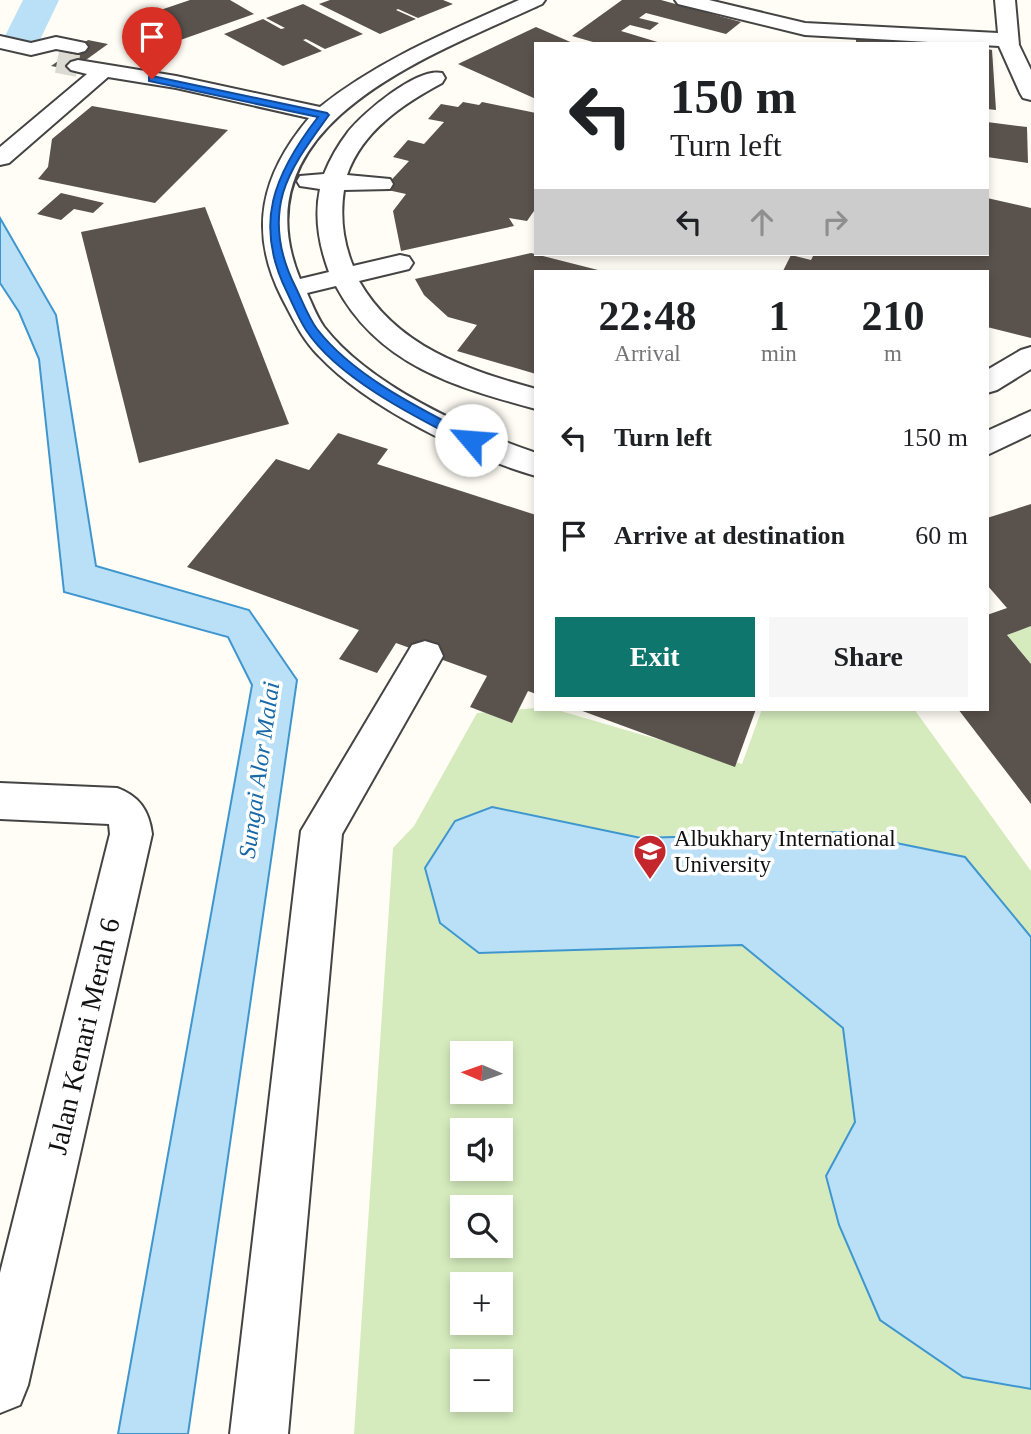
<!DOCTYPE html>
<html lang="en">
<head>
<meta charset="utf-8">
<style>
  :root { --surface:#fff; --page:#f6f6f6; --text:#202124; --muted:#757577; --accent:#0f766e }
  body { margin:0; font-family:"Times New Roman",serif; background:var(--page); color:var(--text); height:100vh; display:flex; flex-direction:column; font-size:26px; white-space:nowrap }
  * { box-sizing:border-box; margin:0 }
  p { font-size:23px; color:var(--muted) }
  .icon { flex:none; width:38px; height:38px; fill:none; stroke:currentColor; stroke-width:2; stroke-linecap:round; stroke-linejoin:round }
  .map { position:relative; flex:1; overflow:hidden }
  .side { position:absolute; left:534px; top:270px; width:455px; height:441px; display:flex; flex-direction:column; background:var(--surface); border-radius:0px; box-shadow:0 4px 10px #0003 }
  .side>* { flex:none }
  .top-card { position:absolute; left:534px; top:42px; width:455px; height:214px; border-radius:0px; box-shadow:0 4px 10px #0003; background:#fff; color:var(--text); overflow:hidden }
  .needle { width:46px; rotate:272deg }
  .tools { position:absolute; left:450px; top:1041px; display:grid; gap:14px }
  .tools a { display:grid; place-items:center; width:63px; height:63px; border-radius:0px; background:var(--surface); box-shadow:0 4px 10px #0003; font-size:35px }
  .pin { position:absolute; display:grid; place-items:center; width:60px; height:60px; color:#fff; margin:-72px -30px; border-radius:50% 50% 50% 0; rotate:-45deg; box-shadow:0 0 7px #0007 }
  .pin .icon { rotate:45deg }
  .me { position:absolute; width:77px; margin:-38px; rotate:297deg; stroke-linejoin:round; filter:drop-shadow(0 0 5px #0008) }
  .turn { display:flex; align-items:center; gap:24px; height:147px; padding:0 21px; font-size:32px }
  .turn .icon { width:91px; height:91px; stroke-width:2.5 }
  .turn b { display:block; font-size:49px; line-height:60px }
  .lanes { display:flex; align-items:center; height:66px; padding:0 21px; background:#0003; justify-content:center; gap:35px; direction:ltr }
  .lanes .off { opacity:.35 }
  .eta { display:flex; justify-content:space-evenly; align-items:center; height:119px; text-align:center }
  .eta b { font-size:42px; font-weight:800; line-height:49px }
  .button { display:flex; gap:14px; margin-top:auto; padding:14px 21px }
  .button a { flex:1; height:80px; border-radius:0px; background:var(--accent); color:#fff; font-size:28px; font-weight:800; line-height:80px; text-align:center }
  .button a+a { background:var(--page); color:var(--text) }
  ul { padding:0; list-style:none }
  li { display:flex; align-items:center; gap:21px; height:98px; padding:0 21px }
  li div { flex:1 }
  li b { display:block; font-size:26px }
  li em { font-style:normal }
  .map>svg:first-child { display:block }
</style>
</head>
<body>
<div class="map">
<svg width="1031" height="1434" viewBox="0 0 1031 1434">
  <rect width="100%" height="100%" fill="#fffdf5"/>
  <g fill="#d5ebbd" fill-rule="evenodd">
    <polygon points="1031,626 1031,664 1007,635"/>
    <path d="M535,708L554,709L742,764L762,709H914L1031,871V1434H354L393,848L414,826L477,713ZM462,1054H500V1092H462ZM462,1130H500V1169H462ZM462,1208H500V1246H462ZM462,1284H500V1323H462ZM462,1362H500V1400H462Z"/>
  </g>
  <g fill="#b9e0f7" stroke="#3f96cf" stroke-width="2">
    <polygon points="25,0 51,0 39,31 11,28"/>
    <polygon points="0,218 56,315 96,566 249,610 297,680 188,1434 118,1434 252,685 228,637 64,592 39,359 19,312 0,283"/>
    <polygon points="492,807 641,838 842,832 965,857 1031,937 1031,1389 963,1377 880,1320 839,1225 826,1176 855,1122 843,1028 742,945 479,953 440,923 425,868 455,821"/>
  </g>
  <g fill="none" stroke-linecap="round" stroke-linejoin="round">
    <polygon fill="#b9e0f7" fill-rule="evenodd" points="23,0 59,0 37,46 23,50 9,46 4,38"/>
  </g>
  <g fill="#5a524d">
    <polygon points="190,0 230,0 254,14 169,44 131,20"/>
    <polygon points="330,0 443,0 453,4 418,18 398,9 396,10 416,19 380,34 319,4"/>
    <polygon points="622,0 661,0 741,22 726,34 646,13 639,18 659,23 650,30 630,25 621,31 664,44 600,44 572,36"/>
    <polygon points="303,4 363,34 325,49 306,39 303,40 322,51 283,66 224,34 263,19 281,29 285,28 266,18"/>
    <polygon points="536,27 575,44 536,44 536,99 458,64"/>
    <polygon points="862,36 919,42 919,44 856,44 856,38 862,39"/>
    <polygon points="88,40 108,44 72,70 51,66"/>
    <polygon points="987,49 992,50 996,110 987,109"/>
    <polygon points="463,102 479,105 482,102 536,113 536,208 527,221 509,218 514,226 401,251 393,211 406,194 383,189 409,161 393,157 408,140 424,144 444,122 428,119 441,104 458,107"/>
    <polygon points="92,106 228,130 155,203 38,179 48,167 52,139"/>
    <polygon points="987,122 1027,127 1028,163 987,157"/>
    <polygon points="61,193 104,203 93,213 74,209 61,220 37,214"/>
    <polygon points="987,198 1031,208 1031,338 987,327 987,271 783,271 791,255 811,260 814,254 987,254"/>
    <polygon points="205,207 289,424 139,463 81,232"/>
    <polygon points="531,253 598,270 536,271 536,374 457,351 477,325 448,317 424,295 415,279"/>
    <polygon points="338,433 388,449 377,464 536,515 536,694 528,691 512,723 470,707 487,676 396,643 377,673 339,659 359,630 187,567 276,459 309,470"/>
    <polygon points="1031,504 1031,626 1007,635 1031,664 1031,804 958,709 987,709 987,615 1007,608 987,585 987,518"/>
    <polygon points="577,709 756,709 735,767"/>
  </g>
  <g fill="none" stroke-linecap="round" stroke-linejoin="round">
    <polyline stroke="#dbdad3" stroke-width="22" stroke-dasharray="22 11" stroke-linecap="butt" points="57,62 78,66"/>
    <defs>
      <g id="minor">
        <path d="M519,0H545L542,4C435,54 235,122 300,279L329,272C319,245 314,217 320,189L300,186L297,181L300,176L324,174C330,159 338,145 348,132C363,113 417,67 442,73L445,78L442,83C403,104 362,131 347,175L390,179L393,184L390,189L344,190C340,216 343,242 353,266L400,255L409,257L413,263L409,269L359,281C397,347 467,370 536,389V409C455,387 378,365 336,286L307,293C312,304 317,317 324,327C370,386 466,429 536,453V476C467,456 368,408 319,356C302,339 293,319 282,298C248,231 261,175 309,118L176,88L108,77L9,163L0,165V147L87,74L71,70L67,66L71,62L78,60L176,76L320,107C380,59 450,31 519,0Z"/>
        <polygon points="675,0 709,0 805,23 998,33 995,0 1015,0 1019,45 1031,70 1031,100 1023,98 1020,93 999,46 805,35 678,4"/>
        <polygon points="0,36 31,43 56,37 85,43 88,47 85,51 78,53 56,49 31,55 0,48"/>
        <polygon points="1031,347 1031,369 997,390 987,393 987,370 1021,350"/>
        <polygon points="1031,411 1031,434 987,455 987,431"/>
        <polygon points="425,641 438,645 443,656 342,834 288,1434 230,1434 301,831 412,645"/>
        <path d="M0,783L117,788C139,796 149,810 152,834L28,1385L20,1405L0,1413V1273L110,834L109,824L0,819Z"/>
      </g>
    </defs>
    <use href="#minor" stroke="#444" stroke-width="4"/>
    <use href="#minor" fill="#fff" fill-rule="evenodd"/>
  </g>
  <path fill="#1a73e8" stroke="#114b97" stroke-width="2" d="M152,76L327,113L329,115C311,140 292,164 283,193C274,225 281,258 295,286C302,300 308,317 317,329C354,377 423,410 475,437V443H466C417,418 337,378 306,330C299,319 293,305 287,292C253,224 274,174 318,117L149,81V77Z"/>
  <defs>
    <symbol id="university-pin" viewBox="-11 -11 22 30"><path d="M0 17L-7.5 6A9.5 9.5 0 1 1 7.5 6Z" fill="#c4262e" stroke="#fff"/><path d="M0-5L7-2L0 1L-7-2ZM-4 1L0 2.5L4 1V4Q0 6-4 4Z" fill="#fff"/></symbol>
  </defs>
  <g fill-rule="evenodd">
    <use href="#university-pin" x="631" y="832" width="38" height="52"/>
  </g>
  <g text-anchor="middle" stroke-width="7" stroke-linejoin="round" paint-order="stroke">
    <g font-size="23" fill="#111" stroke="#fff" text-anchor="start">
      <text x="674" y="846">Albukhary International<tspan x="674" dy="26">University</tspan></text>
    </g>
    <g font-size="24" font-style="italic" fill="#1768a6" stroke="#fff">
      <text transform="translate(259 770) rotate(-82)" y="8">Sungai Alor Malai</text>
    </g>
    <g font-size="28" fill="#111" stroke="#fff">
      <text transform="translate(83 1036) rotate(-77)" y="10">Jalan Kenari Merah 6</text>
    </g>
  </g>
</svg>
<div class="tools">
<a><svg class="needle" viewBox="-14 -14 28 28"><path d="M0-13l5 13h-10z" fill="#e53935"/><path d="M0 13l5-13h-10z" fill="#757577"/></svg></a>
<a><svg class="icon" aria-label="sound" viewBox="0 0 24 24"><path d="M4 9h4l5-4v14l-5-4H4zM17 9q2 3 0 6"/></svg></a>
<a><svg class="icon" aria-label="search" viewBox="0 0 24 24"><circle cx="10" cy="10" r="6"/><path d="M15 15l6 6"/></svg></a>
<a>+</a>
<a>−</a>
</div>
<div class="pin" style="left:152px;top:79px;background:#d93025"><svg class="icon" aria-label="arrive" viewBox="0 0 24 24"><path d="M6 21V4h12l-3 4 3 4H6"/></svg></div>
<svg class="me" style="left:471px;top:440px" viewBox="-20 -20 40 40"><circle r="19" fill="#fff"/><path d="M0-13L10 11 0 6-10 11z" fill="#1a73e8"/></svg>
<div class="top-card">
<div class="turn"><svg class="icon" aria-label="left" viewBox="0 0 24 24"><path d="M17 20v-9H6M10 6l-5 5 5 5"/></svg><div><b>150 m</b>Turn left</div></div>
<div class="lanes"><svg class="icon" aria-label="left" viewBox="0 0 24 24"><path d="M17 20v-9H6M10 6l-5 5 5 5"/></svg><svg class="icon off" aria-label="ahead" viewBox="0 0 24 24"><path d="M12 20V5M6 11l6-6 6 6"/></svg><svg class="icon off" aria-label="right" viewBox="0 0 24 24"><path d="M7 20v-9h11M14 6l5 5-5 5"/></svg></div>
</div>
<section class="side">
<div class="eta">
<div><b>22:48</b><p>Arrival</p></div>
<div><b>1</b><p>min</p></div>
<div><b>210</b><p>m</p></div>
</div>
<ul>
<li><svg class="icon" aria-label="left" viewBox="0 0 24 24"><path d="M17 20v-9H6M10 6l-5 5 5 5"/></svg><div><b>Turn left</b></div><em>150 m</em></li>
<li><svg class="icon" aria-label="arrive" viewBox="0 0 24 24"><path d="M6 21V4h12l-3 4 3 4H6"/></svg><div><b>Arrive at destination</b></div><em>60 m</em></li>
</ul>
<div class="button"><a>Exit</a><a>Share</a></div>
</section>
</div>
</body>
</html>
